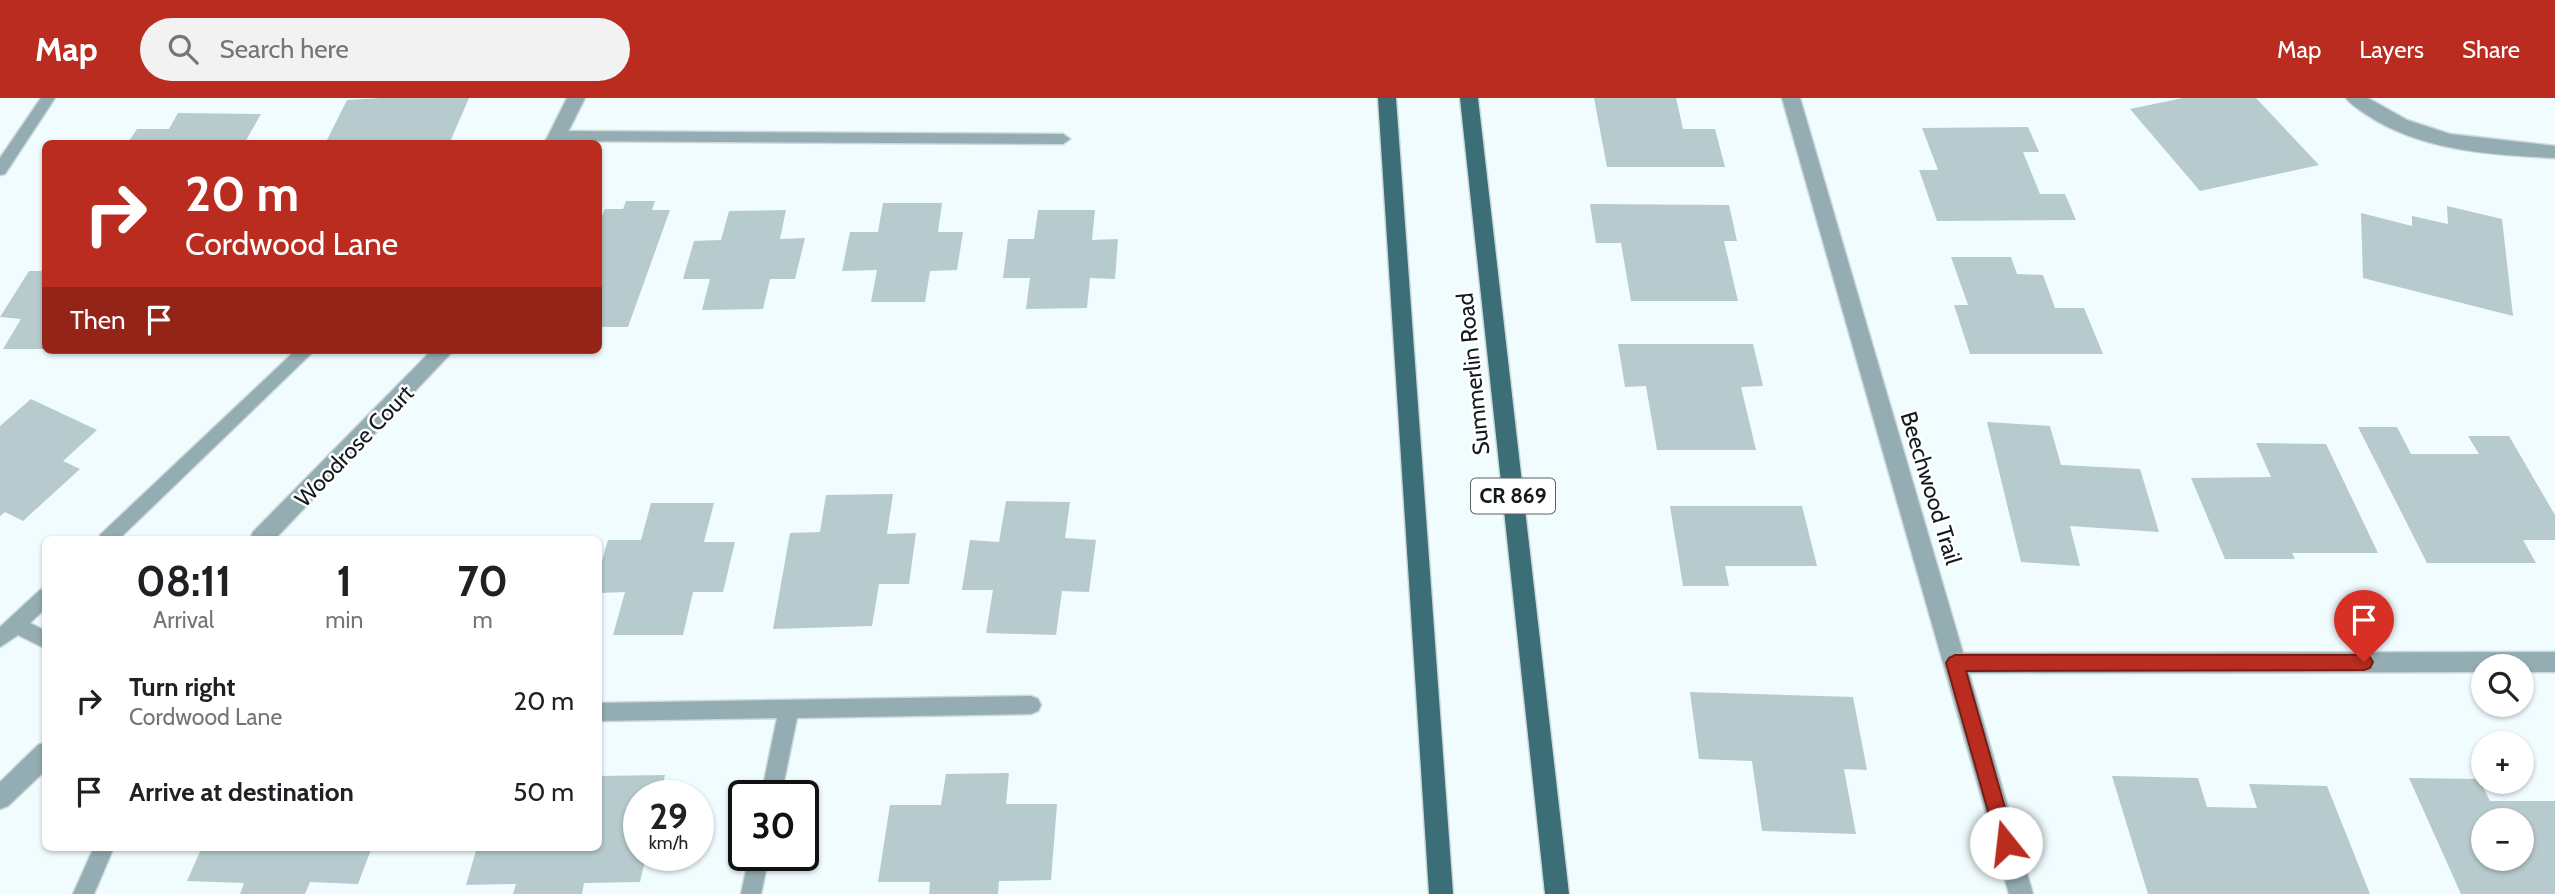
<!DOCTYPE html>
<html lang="en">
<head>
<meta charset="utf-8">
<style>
  :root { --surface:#fff; --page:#f2f2f2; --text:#202124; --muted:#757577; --accent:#b92c1f }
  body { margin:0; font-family:Cabin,sans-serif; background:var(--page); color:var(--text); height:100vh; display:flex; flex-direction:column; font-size:26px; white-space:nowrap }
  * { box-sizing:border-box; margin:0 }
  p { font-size:23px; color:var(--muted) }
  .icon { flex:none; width:38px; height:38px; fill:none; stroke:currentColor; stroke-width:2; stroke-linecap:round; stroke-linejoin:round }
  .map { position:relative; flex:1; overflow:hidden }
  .details { position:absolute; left:42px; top:438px; width:560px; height:315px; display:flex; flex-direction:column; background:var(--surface); border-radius:10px; box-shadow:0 2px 5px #0004 }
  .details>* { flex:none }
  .top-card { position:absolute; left:42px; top:42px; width:560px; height:214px; border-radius:10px; box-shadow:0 2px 5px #0004; background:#b92c1f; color:#fff; overflow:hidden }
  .controls { position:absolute; left:2471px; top:556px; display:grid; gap:14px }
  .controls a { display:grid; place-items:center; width:63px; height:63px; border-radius:50%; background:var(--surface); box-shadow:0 2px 5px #0004; font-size:35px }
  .speed { position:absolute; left:623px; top:682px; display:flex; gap:14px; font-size:35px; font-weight:700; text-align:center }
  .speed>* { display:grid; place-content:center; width:91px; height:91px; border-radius:50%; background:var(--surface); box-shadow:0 2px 5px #0004; line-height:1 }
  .speed small { font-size:18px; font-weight:400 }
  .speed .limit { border:4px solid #111; border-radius:10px; background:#fff; color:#111 }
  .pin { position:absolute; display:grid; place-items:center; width:60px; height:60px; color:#fff; margin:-72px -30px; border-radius:50% 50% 50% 0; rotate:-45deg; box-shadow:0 0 7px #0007 }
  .pin .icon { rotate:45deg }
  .me { position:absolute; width:77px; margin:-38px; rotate:344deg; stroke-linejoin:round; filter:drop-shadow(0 0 5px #0008) }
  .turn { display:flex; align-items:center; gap:24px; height:147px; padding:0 28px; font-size:32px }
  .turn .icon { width:91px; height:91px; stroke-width:2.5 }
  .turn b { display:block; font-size:49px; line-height:60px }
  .then { display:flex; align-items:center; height:66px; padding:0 28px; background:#0003; gap:14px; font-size:26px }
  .eta { display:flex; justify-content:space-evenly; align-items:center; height:119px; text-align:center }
  .eta b { font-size:42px; font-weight:700; line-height:49px }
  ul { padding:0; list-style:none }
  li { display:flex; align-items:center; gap:21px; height:91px; padding:0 28px }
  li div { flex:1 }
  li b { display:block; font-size:26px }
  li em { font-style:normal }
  header { display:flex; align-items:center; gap:42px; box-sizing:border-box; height:98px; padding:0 35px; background:var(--accent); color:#fff }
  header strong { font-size:33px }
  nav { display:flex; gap:38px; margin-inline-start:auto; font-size:24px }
  .search { width:490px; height:63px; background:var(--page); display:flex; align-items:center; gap:18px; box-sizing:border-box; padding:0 24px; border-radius:38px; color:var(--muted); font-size:26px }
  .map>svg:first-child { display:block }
</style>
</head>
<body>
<header>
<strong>Map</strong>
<div class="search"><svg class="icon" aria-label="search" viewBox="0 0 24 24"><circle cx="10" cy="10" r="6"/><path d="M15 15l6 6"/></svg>Search here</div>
<nav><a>Map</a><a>Layers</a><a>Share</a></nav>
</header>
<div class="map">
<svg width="2555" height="796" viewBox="0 0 2555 796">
  <rect width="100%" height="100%" fill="#f0fcfe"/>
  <g fill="#b7cacd" fill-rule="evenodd">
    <polygon points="382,0 469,0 449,46 325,46 347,2"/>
    <polygon points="1594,0 1676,0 1683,31 1715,31 1725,69 1607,69"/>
    <polygon points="2183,0 2256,0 2319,67 2200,93 2130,11"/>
    <polygon points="178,15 261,16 244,46 127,46 137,31 169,31"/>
    <polygon points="2028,29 2039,54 2023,54 2040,96 2065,96 2076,122 1937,123 1919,72 1938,72 1922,30"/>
    <polygon points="626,103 655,103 652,112 670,112 628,229 598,229 598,127 605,111 623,111"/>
    <polygon points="883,105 942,105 938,134 963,134 957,172 930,173 925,204 871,204 877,172 842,173 850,134 878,134"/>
    <polygon points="1590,106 1729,107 1737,143 1724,143 1738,203 1631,203 1621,145 1596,145"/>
    <polygon points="2447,108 2502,121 2513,218 2363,180 2361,115 2412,128 2412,118 2448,126"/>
    <polygon points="786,112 780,141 805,140 795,181 770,181 763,211 702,212 710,181 683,181 694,143 721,142 729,113"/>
    <polygon points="1038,112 1095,112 1092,142 1118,141 1115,181 1090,180 1087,210 1026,211 1030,180 1003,180 1008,141 1034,141"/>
    <polygon points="1951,159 2011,159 2017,176 2043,177 2055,210 2084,210 2103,256 1970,256 1954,207 1968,207"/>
    <polygon points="46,166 46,251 3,251 21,221 0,219 29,173 41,173"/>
    <polygon points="1618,246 1753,246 1763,288 1741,289 1756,352 1657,352 1646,288 1625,289"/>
    <polygon points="31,301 97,332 63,363 80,371 23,423 5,414 0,418 0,328"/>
    <polygon points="1987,324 2050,328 2061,367 2140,371 2159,434 2070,428 2080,468 2021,464"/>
    <polygon points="2358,329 2397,329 2411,356 2479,356 2468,338 2509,338 2555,417 2555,442 2523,442 2536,465 2427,465"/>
    <polygon points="2256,345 2326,346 2378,455 2292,455 2295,461 2225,461 2191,380 2271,379"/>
    <polygon points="893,396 887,436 916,435 909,486 879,486 872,528 773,531 790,435 820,434 826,397"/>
    <polygon points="1006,403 1070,404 1065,440 1096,442 1089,494 1062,493 1056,537 986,535 993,492 962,492 970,442 999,444"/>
    <polygon points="651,405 714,405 704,444 735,444 723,494 693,494 683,537 613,537 625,494 598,495 598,476 608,442 641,442"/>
    <polygon points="1670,408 1802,408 1817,468 1725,468 1729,488 1683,488"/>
    <polygon points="1690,594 1853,599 1867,672 1844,671 1856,736 1762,733 1752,663 1699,661"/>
    <polygon points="1009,675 1006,706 1057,706 1051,782 999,783 998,796 929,796 930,784 878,784 890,707 941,707 946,676"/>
    <polygon points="665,677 660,698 639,698 639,758 646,758 640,784 584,785 582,796 513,796 516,786 466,787 477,749 598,749 598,678"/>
    <polygon points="2112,678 2198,680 2207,709 2257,710 2249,686 2327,688 2370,796 2148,796"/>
    <path d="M2409,680L2479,681L2490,703H2555V796H2461ZM2483,723H2522V761H2483Z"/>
    <polygon points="202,749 372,749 358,786 310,784 305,796 240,796 244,785 187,783"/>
  </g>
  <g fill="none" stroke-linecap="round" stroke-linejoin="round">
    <defs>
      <g id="service">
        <polygon points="41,0 55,0 5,76 0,77 0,60"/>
        <polygon points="556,33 1063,36 1070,41 1063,46 556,43 549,38"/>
        <polygon points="296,252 315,252 119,441 98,441 101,436"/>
        <polygon points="46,490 46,510 30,525 46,533 46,551 18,537 0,549 0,529 40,492"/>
        <polygon points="1031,598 1038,601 1041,607 1038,613 1031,616 797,620 781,698 761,698 777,620 598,623 598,605"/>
        <polygon points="94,749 114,749 94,796 73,796"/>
        <polygon points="749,758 769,758 761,796 741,796"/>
      </g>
      <g id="minor">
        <polygon points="567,0 585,0 562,46 544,46"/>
        <polygon points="1782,0 1800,0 1963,555 2555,554 2555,574 2522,574 2522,569 2483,569 2483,574 1969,575 2033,796 2009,796"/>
        <path d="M2346,0H2368L2407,22L2450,36L2555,48V60C2492,57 2421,53 2367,17C2360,12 2351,7 2346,0Z"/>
        <polygon points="432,252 454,252 275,441 250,441 253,434"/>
        <polygon points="46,644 46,672 8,708 0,711 0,684 38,647"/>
      </g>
      <g id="primary">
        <polygon points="1378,0 1396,0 1453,796 1429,796"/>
        <polygon points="1460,0 1478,0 1569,796 1545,796"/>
      </g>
    </defs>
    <use href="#service" stroke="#cdd8da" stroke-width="3"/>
    <use href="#minor" stroke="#cdd8da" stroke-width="3"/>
    <use href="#primary" stroke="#cdd8da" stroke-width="3"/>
    <use href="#service" fill="#93adb2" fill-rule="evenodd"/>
    <use href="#minor" fill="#93adb2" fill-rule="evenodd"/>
    <use href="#primary" fill="#3b6e76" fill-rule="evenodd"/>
  </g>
  <polygon fill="#b92c1f" stroke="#781d14" stroke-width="2" points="1955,557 2364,557 2370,559 2373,564 2370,570 2364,572 1966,573 2015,745 2013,751 2006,754 2000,751 1997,745 1946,565 1949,560"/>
  <g text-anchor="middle" stroke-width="5" stroke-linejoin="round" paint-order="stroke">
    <rect fill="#fff" stroke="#5a5f60" stroke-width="2" x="1471" y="380.5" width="84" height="35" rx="5"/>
    <g font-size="21" font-weight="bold" fill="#131a1c">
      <text x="1513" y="405">CR 869</text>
    </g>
    <g font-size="23" fill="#131a1c" stroke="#fff">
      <text transform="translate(1473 276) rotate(-96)" y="8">Summerlin Road</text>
      <text transform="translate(354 348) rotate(-46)" y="8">Woodrose Court</text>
      <text transform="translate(1931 390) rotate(73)" y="8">Beechwood Trail</text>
    </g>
  </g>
</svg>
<div class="controls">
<a><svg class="icon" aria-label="search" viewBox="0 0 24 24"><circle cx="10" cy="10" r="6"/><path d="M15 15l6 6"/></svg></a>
<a>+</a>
<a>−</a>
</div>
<div class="speed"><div>29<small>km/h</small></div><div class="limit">30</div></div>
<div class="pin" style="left:2364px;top:564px;background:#d93025"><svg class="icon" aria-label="arrive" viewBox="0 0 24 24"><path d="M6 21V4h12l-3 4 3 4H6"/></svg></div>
<svg class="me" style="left:2006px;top:745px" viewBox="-20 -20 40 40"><circle r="19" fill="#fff"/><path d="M0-13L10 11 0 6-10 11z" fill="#b92c1f"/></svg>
<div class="top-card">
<div class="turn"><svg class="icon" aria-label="right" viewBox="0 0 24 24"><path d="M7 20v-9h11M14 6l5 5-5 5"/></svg><div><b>20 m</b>Cordwood Lane</div></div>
<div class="then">Then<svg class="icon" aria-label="arrive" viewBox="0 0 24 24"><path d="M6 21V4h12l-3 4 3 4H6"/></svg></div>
</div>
<section class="details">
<div class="eta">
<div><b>08:11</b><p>Arrival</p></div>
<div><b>1</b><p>min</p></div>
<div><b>70</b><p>m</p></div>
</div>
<ul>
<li><svg class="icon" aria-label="right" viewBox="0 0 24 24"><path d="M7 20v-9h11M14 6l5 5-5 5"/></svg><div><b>Turn right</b><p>Cordwood Lane</p></div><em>20 m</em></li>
<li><svg class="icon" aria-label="arrive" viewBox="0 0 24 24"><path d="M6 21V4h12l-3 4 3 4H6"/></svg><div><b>Arrive at destination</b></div><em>50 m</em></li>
</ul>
</section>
</div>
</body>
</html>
